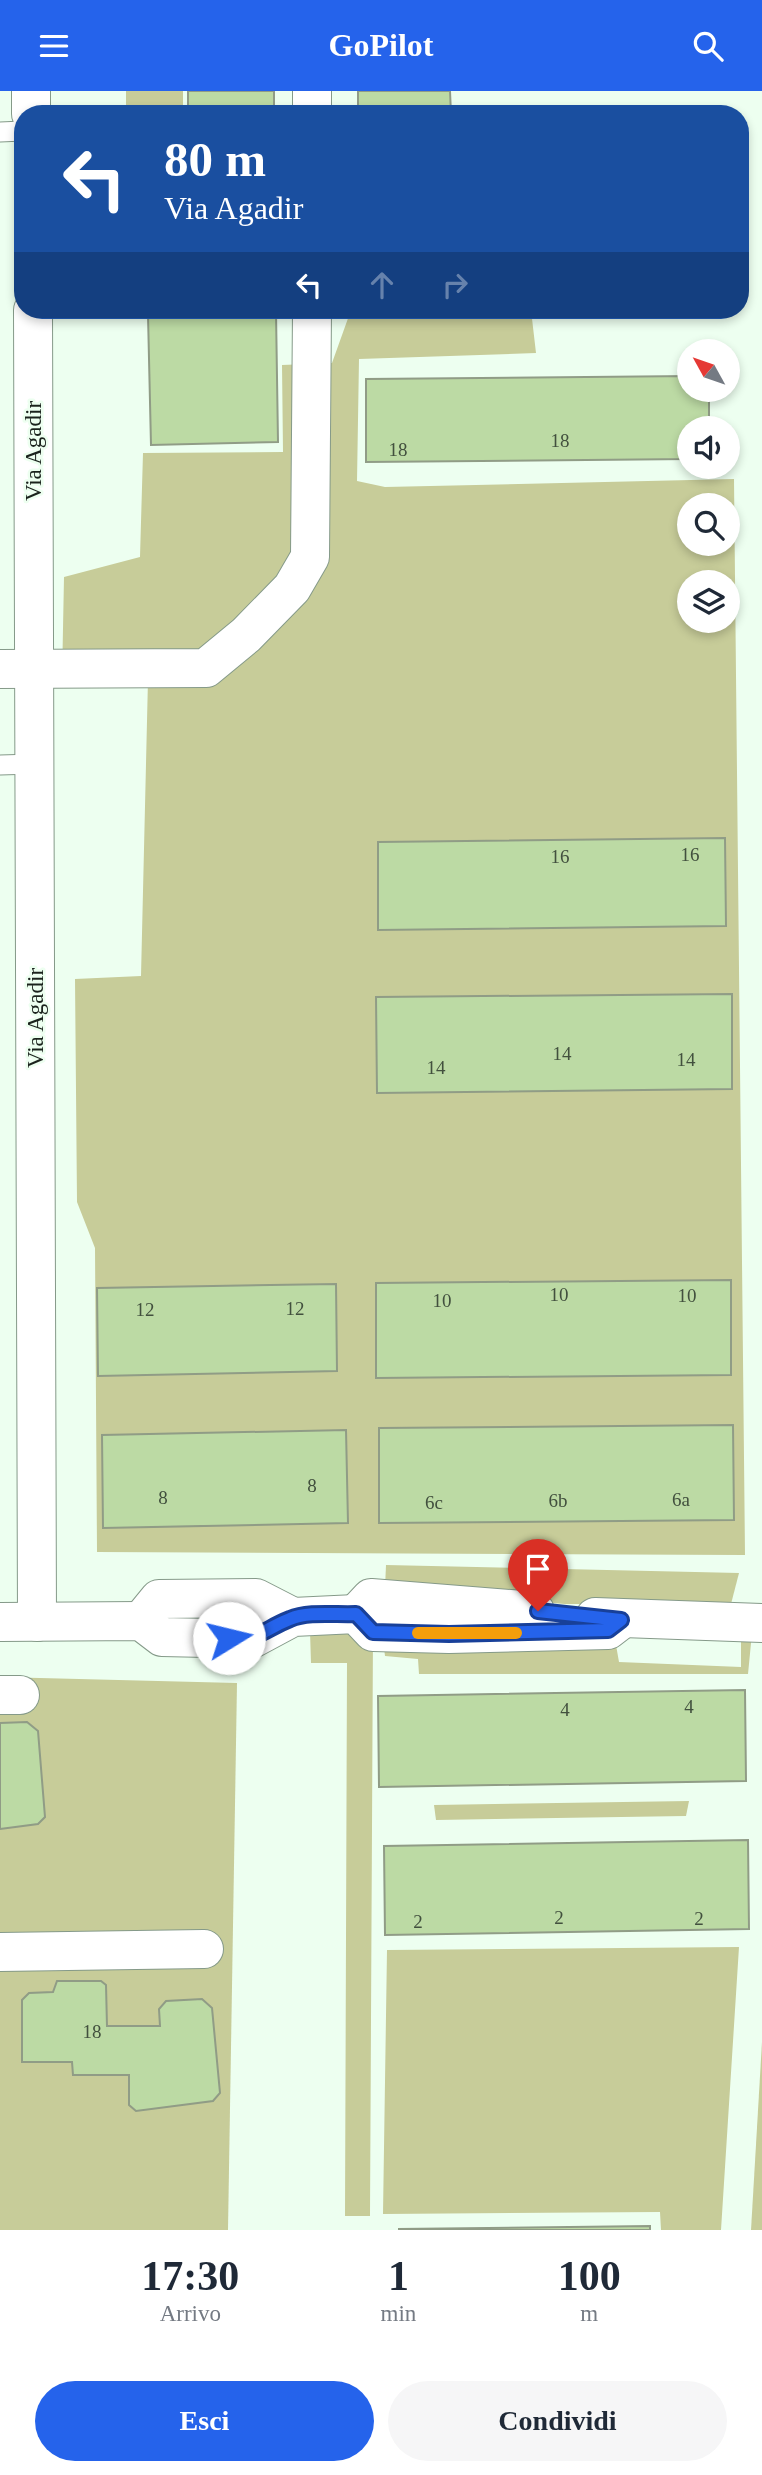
<!DOCTYPE html>
<html lang="it">
<head>
<meta charset="utf-8">
<style>
  :root { --surface:#fff; --page:#f6f6f7; --text:#1f2937; --muted:#747a83; --accent:#2563eb }
  body { margin:0; font-family:"Times New Roman",serif; background:var(--page); color:var(--text); height:100vh; display:flex; flex-direction:column; font-size:26px; white-space:nowrap }
  * { box-sizing:border-box; margin:0 }
  p { font-size:23px; color:var(--muted) }
  .icon { flex:none; width:38px; height:38px; fill:none; stroke:currentColor; stroke-width:2; stroke-linecap:round; stroke-linejoin:round }
  .map { position:relative; height:2139px; overflow:hidden }
  .sheet { display:flex; flex-direction:column; background:var(--surface); flex:1 }
  .sheet>* { flex:none }
  .hud { position:absolute; left:14px; top:14px; width:735px; height:214px; border-radius:28px; box-shadow:0 4px 10px #0003; background:#1a4fa0; color:#fff; overflow:hidden }
  .needle { width:46px; rotate:310deg }
  .controls { position:absolute; left:677px; top:248px; display:grid; gap:14px }
  .controls a { display:grid; place-items:center; width:63px; height:63px; border-radius:50%; background:var(--surface); box-shadow:0 4px 10px #0003; font-size:35px }
  .pin { position:absolute; display:grid; place-items:center; width:60px; height:60px; color:#fff; margin:-72px -30px; border-radius:50% 50% 50% 0; rotate:-45deg; box-shadow:0 0 7px #0007 }
  .pin .icon { rotate:45deg }
  .me { position:absolute; width:77px; margin:-38px; rotate:81deg; stroke-linejoin:round; filter:drop-shadow(0 0 5px #0008) }
  .turn { display:flex; align-items:center; gap:24px; height:147px; padding:0 35px; font-size:32px }
  .turn .icon { width:91px; height:91px; stroke-width:2.5 }
  .turn b { display:block; font-size:49px; line-height:60px }
  .lanes { display:flex; align-items:center; height:66px; padding:0 35px; background:#0003; justify-content:center; gap:35px; direction:ltr }
  .lanes .off { opacity:.35 }
  .eta { display:flex; justify-content:space-evenly; align-items:center; height:119px; text-align:center }
  .eta b { font-size:42px; font-weight:800; line-height:49px }
  .action { display:flex; gap:14px; margin-top:auto; padding:14px 35px }
  .action a { flex:1; height:80px; border-radius:42px; background:var(--accent); color:#fff; font-size:28px; font-weight:800; line-height:80px; text-align:center }
  .action a+a { background:var(--page); color:var(--text) }
  header { display:flex; justify-content:space-between; align-items:center; height:91px; padding:0 35px; background:var(--accent); color:#fff; font-size:32px; font-weight:800 }
  .map>svg:first-child { display:block }
</style>
</head>
<body>
<header><svg class="icon" aria-label="menu" viewBox="0 0 24 24"><path d="M4 6h16M4 12h16M4 18h16"/></svg>GoPilot<svg class="icon" aria-label="search" viewBox="0 0 24 24"><circle cx="10" cy="10" r="6"/><path d="M15 15l6 6"/></svg></header>
<div class="map">
<svg width="762" height="2139" viewBox="0 0 762 2139">
  <rect width="100%" height="100%" fill="#edfff0"/>
  <g fill="#c7cc99" fill-rule="evenodd">
    <rect x="126" y="0" width="57" height="23"/>
    <path d="M351,219H531L536,262L359,268L357,390L385,396L734,388L745,1464L97,1461L95,1157L77,1111L75,888L141,885L148,588L62,589L64,486L140,466L143,362L283,361L282,274L332,272ZM690,415H728V453H690ZM690,492H728V530H690Z"/>
    <polygon points="386,1474 739,1482 731,1513 565,1513 385,1497"/>
    <polygon points="310,1540 373,1541 370,2125 345,2125 347,1572 311,1572"/>
    <polygon points="741,1542 752,1542 748,1583 419,1583 418,1568 385,1565 384,1557 616,1554 619,1571 741,1576"/>
    <polygon points="0,1586 237,1592 228,2139 0,2139"/>
    <polygon points="689,1710 686,1725 436,1729 434,1714"/>
    <polygon points="739,1856 721,2139 661,2139 660,2121 383,2123 387,1859"/>
    <polygon points="762,1951 762,2139 751,2139"/>
  </g>
  <g fill="#bcdaa4" stroke="#909c86" stroke-width="2">
    <rect x="188" y="0" width="86" height="23"/>
    <polygon points="358,0 450,0 451,23 358,23"/>
    <polygon points="276,221 278,351 151,354 148,224"/>
    <polygon points="690,285 690,299 709,299 709,338 690,338 690,368 366,371 366,288"/>
    <polygon points="725,747 726,835 378,839 378,751"/>
    <polygon points="732,903 732,998 377,1002 376,906"/>
    <polygon points="731,1189 731,1284 376,1287 376,1192"/>
    <polygon points="336,1193 337,1280 98,1285 97,1197"/>
    <polygon points="733,1334 734,1429 379,1432 379,1337"/>
    <polygon points="346,1339 348,1432 103,1437 102,1344"/>
    <polygon points="745,1599 746,1690 379,1696 378,1605"/>
    <polygon points="27,1631 38,1640 45,1726 38,1733 0,1738 0,1632"/>
    <polygon points="748,1749 749,1838 385,1844 384,1755"/>
    <polygon points="57,1890 101,1890 106,1894 107,1935 160,1935 159,1918 166,1910 202,1908 212,1917 220,2002 213,2010 136,2020 129,2014 129,1984 73,1984 72,1971 22,1971 22,1909 29,1902 53,1901"/>
    <polygon points="650,2135 650,2139 399,2139 399,2138"/>
  </g>
  <g fill="none" stroke-linecap="round" stroke-linejoin="round">
    <defs>
      <g id="lane">
        <polyline points="0,41 23,40"/>
        <polyline points="0,674 34,673"/>
      </g>
      <g id="street">
        <polyline points="31,0 31,23"/>
        <polyline points="312,0 312,23"/>
        <polyline points="33,219 37,1531"/>
        <polyline points="0,578 206,577 246,544 292,497 310,466 312,219"/>
        <polyline points="356,1523 371,1507 535,1520"/>
        <polyline points="595,1526 762,1532"/>
        <polyline points="141,1530 159,1508 256,1507 293,1526"/>
        <polyline points="0,1531 141,1530 162,1546 252,1548 293,1526 356,1523 373,1541 449,1543 608,1539 621,1529"/>
        <polyline points="0,1604 20,1604"/>
        <polyline points="0,1861 204,1858"/>
      </g>
    </defs>
    <use href="#lane" stroke="#859a89" stroke-width="21"/>
    <use href="#street" stroke="#859a89" stroke-width="40"/>
    <use href="#lane" stroke="#fff" stroke-width="19"/>
    <use href="#street" stroke="#fff" stroke-width="38"/>
  </g>
  <g fill="none" stroke-linecap="round" stroke-linejoin="round">
    <defs>
      <path id="route" d="M229,1547C263,1548 262,1539 290,1528C308,1520 336,1524 356,1523L373,1541L449,1543L608,1539L621,1529L538,1520"/>
    </defs>
    <use href="#route" stroke="#184099" stroke-width="18"/>
    <use href="#route" stroke="#2563eb" stroke-width="12"/>
    <polyline stroke="#f59e0b" stroke-width="12" points="418,1542 516,1542"/>
  </g>
  <g text-anchor="middle" stroke-width="5" stroke-linejoin="round" paint-order="stroke">
    <g font-size="19" fill="#42503e">
      <text x="560" y="356">18</text>
      <text x="398" y="365">18</text>
      <text x="690" y="770">16</text>
      <text x="560" y="772">16</text>
      <text x="562" y="969">14</text>
      <text x="686" y="975">14</text>
      <text x="436" y="983">14</text>
      <text x="559" y="1210">10</text>
      <text x="687" y="1211">10</text>
      <text x="442" y="1216">10</text>
      <text x="295" y="1224">12</text>
      <text x="145" y="1225">12</text>
      <text x="312" y="1401">8</text>
      <text x="163" y="1413">8</text>
      <text x="681" y="1415">6a</text>
      <text x="558" y="1416">6b</text>
      <text x="434" y="1418">6c</text>
      <text x="689" y="1622">4</text>
      <text x="565" y="1625">4</text>
      <text x="559" y="1833">2</text>
      <text x="699" y="1834">2</text>
      <text x="418" y="1837">2</text>
      <text x="92" y="1947">18</text>
    </g>
    <g font-size="23" fill="#1a221c" stroke="#edfff0">
      <text transform="translate(33 360) rotate(-90)" y="8">Via Agadir</text>
      <text transform="translate(35 927) rotate(-90)" y="8">Via Agadir</text>
    </g>
  </g>
</svg>
<div class="controls">
<a><svg class="needle" viewBox="-14 -14 28 28"><path d="M0-13l5 13h-10z" fill="#e53935"/><path d="M0 13l5-13h-10z" fill="#747a83"/></svg></a>
<a><svg class="icon" aria-label="sound" viewBox="0 0 24 24"><path d="M4 9h4l5-4v14l-5-4H4zM17 9q2 3 0 6"/></svg></a>
<a><svg class="icon" aria-label="search" viewBox="0 0 24 24"><circle cx="10" cy="10" r="6"/><path d="M15 15l6 6"/></svg></a>
<a><svg class="icon" aria-label="layers" viewBox="0 0 24 24"><path d="M12 4l9 5-9 5-9-5zM3 14l9 5 9-5"/></svg></a>
</div>
<div class="pin" style="left:538px;top:1520px;background:#d93025"><svg class="icon" aria-label="arrive" viewBox="0 0 24 24"><path d="M6 21V4h12l-3 4 3 4H6"/></svg></div>
<svg class="me" style="left:229px;top:1547px" viewBox="-20 -20 40 40"><circle r="19" fill="#fff"/><path d="M0-13L10 11 0 6-10 11z" fill="#2563eb"/></svg>
<div class="hud">
<div class="turn"><svg class="icon" aria-label="left" viewBox="0 0 24 24"><path d="M17 20v-9H6M10 6l-5 5 5 5"/></svg><div><b>80 m</b>Via Agadir</div></div>
<div class="lanes"><svg class="icon" aria-label="left" viewBox="0 0 24 24"><path d="M17 20v-9H6M10 6l-5 5 5 5"/></svg><svg class="icon off" aria-label="ahead" viewBox="0 0 24 24"><path d="M12 20V5M6 11l6-6 6 6"/></svg><svg class="icon off" aria-label="right" viewBox="0 0 24 24"><path d="M7 20v-9h11M14 6l5 5-5 5"/></svg></div>
</div>
</div>
<section class="sheet">
<div class="eta">
<div><b>17:30</b><p>Arrivo</p></div>
<div><b>1</b><p>min</p></div>
<div><b>100</b><p>m</p></div>
</div>
<div class="action"><a>Esci</a><a>Condividi</a></div>
</section>
</body>
</html>
